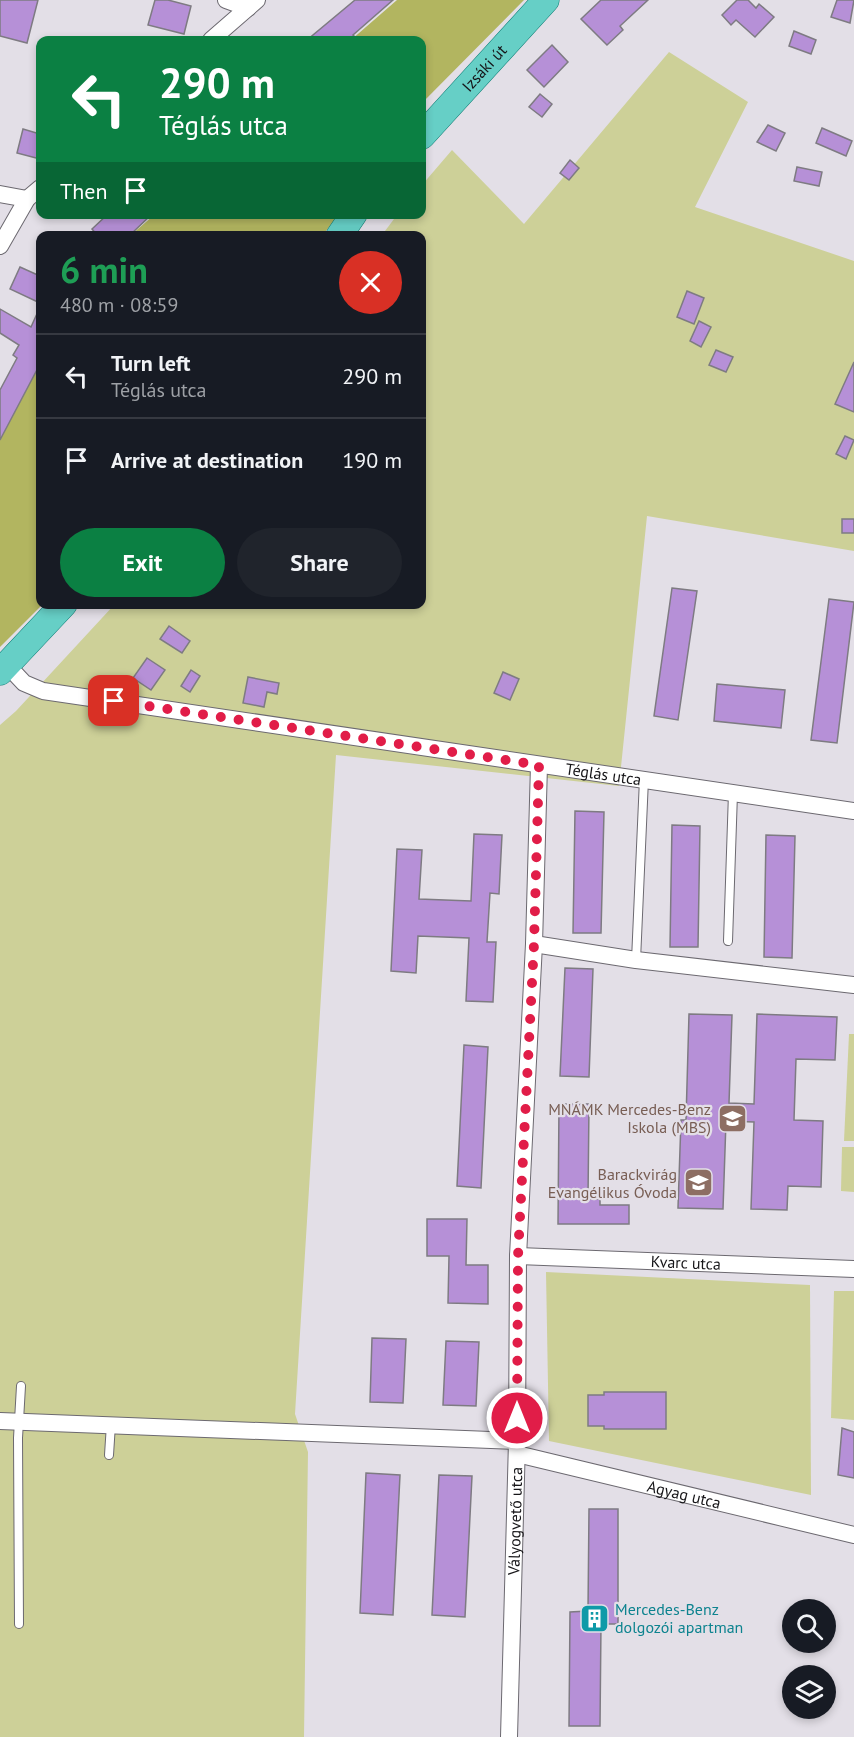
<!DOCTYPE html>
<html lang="en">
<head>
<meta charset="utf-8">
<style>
  :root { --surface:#171b24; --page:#20242c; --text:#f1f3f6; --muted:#9ea1a6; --line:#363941; --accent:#0b8043 }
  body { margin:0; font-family:"PT Sans",sans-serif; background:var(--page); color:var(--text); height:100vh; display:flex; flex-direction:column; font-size:22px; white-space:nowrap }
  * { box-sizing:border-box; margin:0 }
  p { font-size:20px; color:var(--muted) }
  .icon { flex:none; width:33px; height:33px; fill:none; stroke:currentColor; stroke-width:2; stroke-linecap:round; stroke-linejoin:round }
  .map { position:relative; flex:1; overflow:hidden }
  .sheet { position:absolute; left:36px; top:231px; width:390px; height:378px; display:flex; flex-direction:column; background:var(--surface); border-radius:12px; box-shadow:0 3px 9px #0003 }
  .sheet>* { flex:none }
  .hud { position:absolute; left:36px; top:36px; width:390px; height:183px; border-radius:12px; box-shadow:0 3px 9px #0003; background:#0b8043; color:#fff; overflow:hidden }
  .buttons { position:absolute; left:782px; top:1599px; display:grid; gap:12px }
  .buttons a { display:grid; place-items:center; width:54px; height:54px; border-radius:50%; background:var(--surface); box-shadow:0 3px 9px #0003; font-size:30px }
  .pin { position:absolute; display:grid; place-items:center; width:51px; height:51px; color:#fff; margin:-26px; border-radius:12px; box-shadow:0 3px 9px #0006 }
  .me { position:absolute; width:66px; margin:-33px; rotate:0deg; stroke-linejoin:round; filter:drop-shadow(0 0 4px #0008) }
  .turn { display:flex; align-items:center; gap:21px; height:126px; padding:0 24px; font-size:27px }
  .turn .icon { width:78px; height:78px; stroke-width:2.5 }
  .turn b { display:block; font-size:42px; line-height:51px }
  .then { display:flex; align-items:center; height:57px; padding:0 24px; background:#0003; gap:12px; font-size:22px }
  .round { display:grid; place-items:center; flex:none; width:63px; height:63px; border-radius:32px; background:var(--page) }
  .overview { display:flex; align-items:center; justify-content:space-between; height:102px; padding:0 24px }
  h1 { font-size:36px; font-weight:800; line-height:45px; color:#1e9e55 }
  .cta { display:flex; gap:12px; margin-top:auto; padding:12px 24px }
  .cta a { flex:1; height:69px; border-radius:36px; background:var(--accent); color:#fff; font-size:24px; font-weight:800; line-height:69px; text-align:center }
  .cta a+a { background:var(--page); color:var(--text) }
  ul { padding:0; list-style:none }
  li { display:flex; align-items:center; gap:18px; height:84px; padding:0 24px; border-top:2px solid var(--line) }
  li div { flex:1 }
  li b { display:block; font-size:22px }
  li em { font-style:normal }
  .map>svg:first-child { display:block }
</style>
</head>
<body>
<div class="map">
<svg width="854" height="1737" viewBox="0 0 854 1737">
  <rect width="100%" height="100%" fill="#e3dfe7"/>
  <g fill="#cdd098">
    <polygon points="669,52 748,102 695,207 854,261 854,551 647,516 619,786 336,755 295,1414 308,1452 304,1737 0,1737 0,725 16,711 114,605 422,604 422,236 382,235 397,215 422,214 422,185 452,150 524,224"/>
    <polygon points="849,1034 854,1034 854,1141 844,1141"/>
    <polygon points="842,1147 854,1147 854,1192 841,1191"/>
    <polygon points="546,1272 810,1285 811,1495 549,1441"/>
    <polygon points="834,1291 854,1291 854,1420 831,1418"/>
  </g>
  <g fill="#b2b560">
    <polygon points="397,0 524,0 422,103 422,40 351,40"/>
    <polygon points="154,215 154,214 338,215 323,235 131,235"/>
    <polygon points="40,341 42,605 0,647 0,428"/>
  </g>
  <g fill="#b690d7" stroke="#7e7b82" stroke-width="1.5">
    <polygon points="0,0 38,0 27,43 0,36"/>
    <polygon points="155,0 168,0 191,6 184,34 148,25"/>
    <polygon points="355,0 393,0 353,35 358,40 307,40"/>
    <polygon points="601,0 648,0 620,26 623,30 607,45 581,19"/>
    <polygon points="737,0 748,0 756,8 759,4 774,17 755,37 736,20 731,25 722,15"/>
    <polygon points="837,0 854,0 850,23 831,17"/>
    <polygon points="794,31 816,40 811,54 789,46"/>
    <polygon points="552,45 568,62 544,87 527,70"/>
    <polygon points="540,94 552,104 542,117 529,107"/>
    <polygon points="768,125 785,133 776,151 757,142"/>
    <polygon points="822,128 852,141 846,156 816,143"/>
    <polygon points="23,129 40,134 40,159 17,153"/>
    <polygon points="570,160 579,168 569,180 560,173"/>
    <polygon points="797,167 822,172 819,186 794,181"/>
    <polygon points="108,214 152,214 129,236 98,236 92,229"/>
    <polygon points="20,267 40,276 40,303 10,289"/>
    <polygon points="687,291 704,298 694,324 677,317"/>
    <polygon points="40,307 40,364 0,440 0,390 17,358 13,355 19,345 0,333 0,309 31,327"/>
    <polygon points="699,321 711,327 701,347 690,341"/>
    <polygon points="716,350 733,357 726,372 709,365"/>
    <polygon points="854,362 854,412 835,404"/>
    <polygon points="845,436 854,440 846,459 836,454"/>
    <rect x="842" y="519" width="12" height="14"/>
    <polygon points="672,588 697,591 678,720 654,716"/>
    <polygon points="829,599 854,602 837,743 811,740"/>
    <polygon points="169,626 190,641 182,653 160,639"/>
    <polygon points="147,658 165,670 151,690 133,678"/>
    <polygon points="191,670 200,676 190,692 181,686"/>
    <polygon points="503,672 519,679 510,700 494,693"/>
    <polygon points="248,677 279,683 277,694 267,692 264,707 243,703"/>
    <polygon points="717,684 785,690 781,728 714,721"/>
    <polygon points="575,811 604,812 601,933 573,933"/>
    <polygon points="672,825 700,826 698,947 670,947"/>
    <polygon points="474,834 502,835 499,894 490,893 487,942 496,942 493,1002 466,1001 469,938 418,936 416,973 391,971 397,849 422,850 419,899 471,901"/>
    <polygon points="766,835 795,836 792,958 764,957"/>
    <polygon points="565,968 593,969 589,1077 560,1076"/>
    <polygon points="689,1014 732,1015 729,1103 754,1104 757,1014 837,1017 835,1060 796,1059 794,1120 823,1121 821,1187 788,1186 787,1210 751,1209 754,1122 726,1121 723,1209 678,1208 681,1120 686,1120"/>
    <polygon points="464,1045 488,1047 481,1188 457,1186"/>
    <polygon points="559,1104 589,1104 588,1199 600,1199 600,1205 629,1205 629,1224 558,1224"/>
    <polygon points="427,1219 467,1219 466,1265 488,1265 488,1304 448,1303 449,1256 427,1256"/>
    <polygon points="372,1338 406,1339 403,1403 370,1402"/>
    <polygon points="446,1341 479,1342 476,1406 443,1405"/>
    <polygon points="604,1392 666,1392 666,1429 604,1429 604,1426 588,1426 588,1395 604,1395"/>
    <polygon points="842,1428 854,1432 854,1478 838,1475"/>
    <polygon points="366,1473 400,1475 393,1615 360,1613"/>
    <polygon points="439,1475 472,1476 465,1617 432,1615"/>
    <polygon points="589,1509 618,1509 618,1624 601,1624 600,1726 569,1726 570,1612 588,1611"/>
  </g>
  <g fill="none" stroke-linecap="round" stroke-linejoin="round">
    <defs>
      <g id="lane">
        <polyline points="728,941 733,793"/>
        <polyline points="636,960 644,779"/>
        <polyline points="109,1455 111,1424"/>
        <polyline points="19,1624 18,1438 21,1386"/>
      </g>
      <g id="street">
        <polyline points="226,0 248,8"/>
        <polyline points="211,40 257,0"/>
        <polyline points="0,194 27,199"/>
        <polyline points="0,246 27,199 40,188"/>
        <path id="s1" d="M7,665L24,683L43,691L854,811"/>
        <polyline points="534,944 636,960 854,985"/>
        <path id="s2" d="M518,1256L854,1269"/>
        <polyline points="0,1421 517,1441"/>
        <path id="s3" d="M517,1454L854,1535"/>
        <path id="s4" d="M509,1737L517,1441L518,1256L534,944L539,765"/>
      </g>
      <g id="primary">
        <path id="s5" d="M422,136L546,0"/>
        <polyline points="339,236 354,214"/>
        <polyline points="0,672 64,604"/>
      </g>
    </defs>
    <use href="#lane" stroke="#6c6970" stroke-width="10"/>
    <use href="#street" stroke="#6c6970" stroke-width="18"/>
    <use href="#primary" stroke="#087970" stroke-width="27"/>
    <use href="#lane" stroke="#fff" stroke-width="8"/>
    <use href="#street" stroke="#fff" stroke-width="16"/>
    <use href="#primary" stroke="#66cfc6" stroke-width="26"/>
  </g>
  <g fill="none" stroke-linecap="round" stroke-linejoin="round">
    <polyline stroke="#e11d48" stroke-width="10" stroke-dasharray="0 18" points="114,701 539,765 534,944 518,1256 517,1418"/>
  </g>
  <defs>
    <symbol id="school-square" viewBox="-11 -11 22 22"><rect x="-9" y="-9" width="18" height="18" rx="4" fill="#8d6e63" stroke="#e3dfe7"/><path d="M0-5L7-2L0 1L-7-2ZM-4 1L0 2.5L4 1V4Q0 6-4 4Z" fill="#fff"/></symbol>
    <symbol id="building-square" viewBox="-11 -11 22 22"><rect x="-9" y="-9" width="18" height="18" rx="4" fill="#0f9aa8" stroke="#e3dfe7"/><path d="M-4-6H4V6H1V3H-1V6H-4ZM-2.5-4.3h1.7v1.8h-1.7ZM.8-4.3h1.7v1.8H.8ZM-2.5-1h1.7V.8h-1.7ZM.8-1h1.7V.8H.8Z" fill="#fff"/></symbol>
  </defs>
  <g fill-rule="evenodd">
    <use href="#school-square" x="716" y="1102" width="33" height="33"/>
    <use href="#school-square" x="682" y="1166" width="33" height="33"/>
    <use href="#building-square" x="578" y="1602" width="33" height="33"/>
  </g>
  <g text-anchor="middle" stroke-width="4.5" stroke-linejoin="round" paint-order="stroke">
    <g font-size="16" fill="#161518" stroke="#e3dfe7">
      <text dy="6" stroke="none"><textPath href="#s5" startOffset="92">Izsáki út</textPath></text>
      <text dy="6" stroke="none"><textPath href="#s1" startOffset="612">Téglás utca</textPath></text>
      <text dy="6" stroke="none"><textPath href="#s2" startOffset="168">Kvarc utca</textPath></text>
      <text dy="6" stroke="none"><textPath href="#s3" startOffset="172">Agyag utca</textPath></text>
      <text dy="6" stroke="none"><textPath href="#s4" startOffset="216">Vályogvető utca</textPath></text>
    </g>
    <g font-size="16" fill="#785e54" stroke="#e3dfe7" text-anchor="end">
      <text x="711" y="1115">MNÁMK Mercedes-Benz<tspan x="711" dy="18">Iskola (MBS)</tspan></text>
      <text x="677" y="1180">Barackvirág<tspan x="677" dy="18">Evangélikus Óvoda</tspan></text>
    </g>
    <g font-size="16" fill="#0d838f" stroke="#e3dfe7" text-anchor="start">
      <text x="615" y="1615">Mercedes-Benz<tspan x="615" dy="18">dolgozói apartman</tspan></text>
    </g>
  </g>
</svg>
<div class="buttons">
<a><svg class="icon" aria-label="search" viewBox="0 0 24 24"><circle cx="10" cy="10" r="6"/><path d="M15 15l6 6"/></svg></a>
<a><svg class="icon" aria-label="layers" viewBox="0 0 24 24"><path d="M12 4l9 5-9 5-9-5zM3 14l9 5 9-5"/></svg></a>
</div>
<div class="pin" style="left:114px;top:701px;background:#d93025"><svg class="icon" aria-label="arrive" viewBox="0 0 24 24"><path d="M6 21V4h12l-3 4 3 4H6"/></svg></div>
<svg class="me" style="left:517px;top:1418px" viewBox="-20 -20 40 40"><circle r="17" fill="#e11d48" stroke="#fff" stroke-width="3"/><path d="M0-11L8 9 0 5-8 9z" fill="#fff"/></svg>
<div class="hud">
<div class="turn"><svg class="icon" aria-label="left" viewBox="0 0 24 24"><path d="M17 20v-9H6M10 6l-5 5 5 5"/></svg><div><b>290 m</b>Téglás utca</div></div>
<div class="then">Then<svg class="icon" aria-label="arrive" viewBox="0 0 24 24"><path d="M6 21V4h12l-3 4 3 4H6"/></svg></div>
</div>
<section class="sheet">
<div class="overview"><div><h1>6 min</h1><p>480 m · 08:59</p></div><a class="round" style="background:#d93025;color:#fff"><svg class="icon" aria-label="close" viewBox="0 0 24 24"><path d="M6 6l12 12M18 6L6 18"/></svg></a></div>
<ul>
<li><svg class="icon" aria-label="left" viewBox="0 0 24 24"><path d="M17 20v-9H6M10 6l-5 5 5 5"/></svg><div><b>Turn left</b><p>Téglás utca</p></div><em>290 m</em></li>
<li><svg class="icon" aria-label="arrive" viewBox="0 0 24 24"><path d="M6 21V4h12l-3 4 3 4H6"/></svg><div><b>Arrive at destination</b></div><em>190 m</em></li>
</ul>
<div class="cta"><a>Exit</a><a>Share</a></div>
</section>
</div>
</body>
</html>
